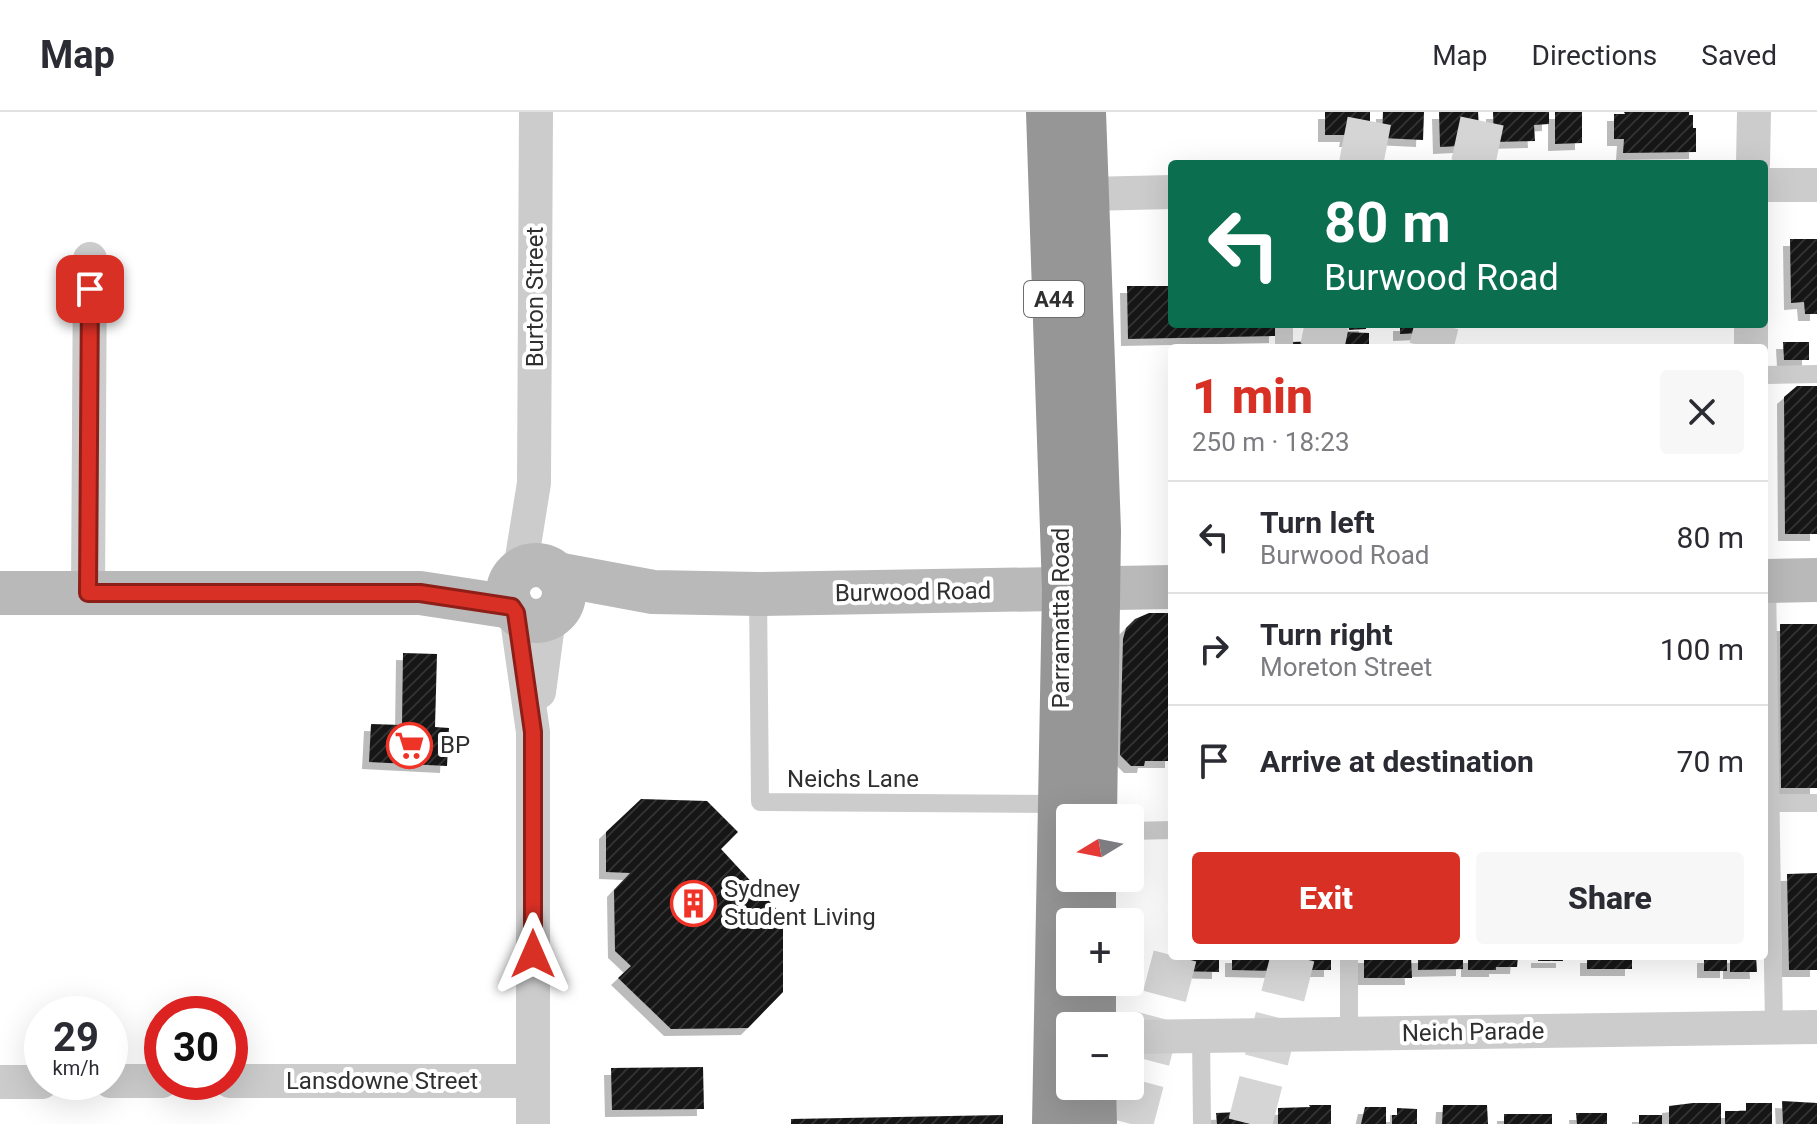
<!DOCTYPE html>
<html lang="en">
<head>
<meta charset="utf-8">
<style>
  :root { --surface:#fff; --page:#f7f7f7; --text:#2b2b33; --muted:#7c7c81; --line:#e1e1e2; --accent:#d93025 }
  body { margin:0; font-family:Roboto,sans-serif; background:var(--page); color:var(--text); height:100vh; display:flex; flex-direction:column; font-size:30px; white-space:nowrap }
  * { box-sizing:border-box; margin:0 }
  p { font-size:26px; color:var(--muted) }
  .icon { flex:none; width:44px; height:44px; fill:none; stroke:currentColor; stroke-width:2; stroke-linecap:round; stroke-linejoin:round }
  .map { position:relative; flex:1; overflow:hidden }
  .details { position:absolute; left:1168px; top:232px; width:600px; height:616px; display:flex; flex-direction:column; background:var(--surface); border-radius:8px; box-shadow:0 8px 32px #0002 }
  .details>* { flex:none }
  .guide { position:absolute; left:1168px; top:48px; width:600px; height:168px; border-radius:8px; box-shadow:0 8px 32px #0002; background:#0b6e4f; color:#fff; overflow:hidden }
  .needle { width:52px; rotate:260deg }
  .buttons { position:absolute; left:1056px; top:692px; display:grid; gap:16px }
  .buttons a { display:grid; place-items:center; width:88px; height:88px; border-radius:8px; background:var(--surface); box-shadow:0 8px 32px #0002; font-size:40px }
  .speed { position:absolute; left:24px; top:884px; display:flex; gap:16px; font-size:40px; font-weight:700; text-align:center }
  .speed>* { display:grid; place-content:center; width:104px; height:104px; border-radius:50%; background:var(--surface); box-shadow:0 8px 32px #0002; line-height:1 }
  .speed small { font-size:20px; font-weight:400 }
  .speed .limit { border:12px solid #d22; background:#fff; color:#111 }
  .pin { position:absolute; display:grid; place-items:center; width:68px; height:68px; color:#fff; margin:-34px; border-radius:16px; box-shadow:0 4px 12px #0006 }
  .me { position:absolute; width:88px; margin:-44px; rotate:0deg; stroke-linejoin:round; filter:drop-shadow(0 0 6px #0008) }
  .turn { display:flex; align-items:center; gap:28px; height:168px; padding:0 24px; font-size:36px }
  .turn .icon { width:104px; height:104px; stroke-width:2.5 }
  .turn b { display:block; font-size:56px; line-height:68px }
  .round { display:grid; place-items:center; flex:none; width:84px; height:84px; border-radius:8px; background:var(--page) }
  .summary { display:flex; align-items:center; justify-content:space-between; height:136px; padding:0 24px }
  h1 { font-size:48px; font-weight:800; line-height:60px; color:var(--accent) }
  .button { display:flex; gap:16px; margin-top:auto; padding:16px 24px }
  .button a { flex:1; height:92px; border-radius:8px; background:var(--accent); color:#fff; font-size:32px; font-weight:800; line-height:92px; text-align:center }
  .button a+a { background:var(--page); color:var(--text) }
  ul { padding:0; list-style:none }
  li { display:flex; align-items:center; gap:24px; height:112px; padding:0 24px; border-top:2px solid var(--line) }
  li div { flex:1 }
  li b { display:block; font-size:30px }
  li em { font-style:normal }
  header { display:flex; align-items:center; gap:48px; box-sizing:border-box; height:112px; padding:0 40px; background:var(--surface); border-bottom:2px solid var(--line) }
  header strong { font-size:38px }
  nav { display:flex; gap:44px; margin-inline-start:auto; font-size:28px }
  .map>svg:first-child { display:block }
</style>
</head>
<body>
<header>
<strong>Map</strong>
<nav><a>Map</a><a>Directions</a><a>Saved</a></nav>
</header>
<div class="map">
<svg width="1817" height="1012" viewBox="0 0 1817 1012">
  <defs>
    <pattern id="building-hatch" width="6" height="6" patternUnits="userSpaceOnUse" patternTransform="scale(2)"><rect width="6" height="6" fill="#161616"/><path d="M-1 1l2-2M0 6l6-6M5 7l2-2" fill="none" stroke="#303030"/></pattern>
    <filter id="shadow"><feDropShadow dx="-7" dy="7" stdDeviation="0" flood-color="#0004"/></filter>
  </defs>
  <rect width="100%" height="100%" fill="#fff"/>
  <g fill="url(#building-hatch)" filter="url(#shadow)">
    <polygon points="1325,0 1370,0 1370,28 1346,28 1347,23 1325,23"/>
    <polygon points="1383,0 1424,0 1423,28 1382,26"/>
    <polygon points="1439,0 1478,0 1480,33 1440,35"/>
    <polygon points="1493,0 1549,0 1549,12 1534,13 1535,29 1494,30"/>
    <polygon points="1555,0 1582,0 1582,31 1555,32"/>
    <polygon points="1624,0 1689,0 1689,3 1693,3 1693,16 1696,16 1696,40 1623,41 1624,27 1614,27 1614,2 1625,2"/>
    <polygon points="1790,127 1817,127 1817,202 1805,202 1804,190 1791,191"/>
    <polygon points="1127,174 1172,174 1172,212 1276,212 1276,224 1128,227"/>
    <polygon points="1349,212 1366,212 1366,217 1349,218"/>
    <polygon points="1400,212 1444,212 1445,220 1400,222"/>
    <polygon points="1344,220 1369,221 1369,236 1344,236"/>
    <polygon points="1340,229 1341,236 1288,236 1288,230"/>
    <polygon points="1783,230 1809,230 1809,248 1784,248"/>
    <polygon points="1797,274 1817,274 1817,422 1785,422 1784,285"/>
    <polygon points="1149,501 1172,501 1172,649 1145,649 1144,654 1131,654 1120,643 1123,527 1126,516 1135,507"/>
    <polygon points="1780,512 1817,512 1817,676 1781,676"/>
    <polygon points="403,541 437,542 435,615 449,616 447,654 369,650 371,612 402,613"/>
    <polygon points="641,687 707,689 738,720 721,737 783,804 783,880 748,916 671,917 618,866 631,854 615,839 614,778 630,761 606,760 606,720"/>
    <polygon points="1817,761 1817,858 1789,858 1787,762"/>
    <polygon points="1176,844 1219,844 1219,860 1177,859"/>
    <polygon points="1232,844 1275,844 1275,859 1232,858"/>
    <rect x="1288" y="844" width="43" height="14"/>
    <polygon points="1364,844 1411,844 1412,866 1364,866"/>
    <polygon points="1418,844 1463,844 1463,857 1418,858"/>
    <polygon points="1468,844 1518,844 1517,855 1496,855 1496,858 1468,858"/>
    <rect x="1538" y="844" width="25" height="5"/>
    <rect x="1587" y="844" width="45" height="13"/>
    <rect x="1704" y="844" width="23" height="15"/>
    <polygon points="1730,844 1756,844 1757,860 1730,860"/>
    <polygon points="703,955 704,997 612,998 611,956"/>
    <polygon points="1782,989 1817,991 1817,1012 1783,1012"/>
    <polygon points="1693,991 1721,991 1721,1012 1669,1012 1669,994"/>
    <polygon points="1746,991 1772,991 1772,1012 1725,1012 1725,999 1746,999"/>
    <polygon points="1240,992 1258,992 1258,1012 1217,1012 1216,1001 1240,1000"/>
    <polygon points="1309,993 1331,993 1331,1012 1278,1012 1278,996 1310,995"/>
    <polygon points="1443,993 1487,993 1488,1012 1442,1012"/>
    <polygon points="1365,995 1386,995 1386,1012 1361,1012"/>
    <polygon points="1397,996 1417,997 1417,1012 1392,1012 1392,1003 1397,1003"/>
    <polygon points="1576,1001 1607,1001 1607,1012 1577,1012"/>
    <rect x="1504" y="1002" width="48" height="10"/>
    <polygon points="1003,1003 1003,1012 791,1012 791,1007"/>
    <rect x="1639" y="1003" width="23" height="9"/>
  </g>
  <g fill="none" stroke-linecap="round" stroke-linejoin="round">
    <g stroke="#d5d5d5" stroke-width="44" stroke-dasharray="44 22" stroke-linecap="butt">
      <polyline points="1361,52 1371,0"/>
      <polyline points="1473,52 1484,0"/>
      <polyline points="1322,236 1327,212"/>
      <polyline points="1431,236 1437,212"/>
      <polyline points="1131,1012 1175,844"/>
      <polyline points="1250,1012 1293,844"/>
    </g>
    <g stroke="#ccc" stroke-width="18">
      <polyline points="1284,212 1284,236"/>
      <polyline points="1764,263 1817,262"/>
      <polyline points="1767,469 1774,916"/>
      <polyline points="758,482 760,690 1059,692"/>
      <polyline points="1764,691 1817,691"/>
      <polyline points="1130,719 1172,718"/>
      <polyline points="1349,844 1349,921"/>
      <polyline points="1201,923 1202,1012"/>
    </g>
    <g stroke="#ccc" stroke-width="34">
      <polyline points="1753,52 1754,0"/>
      <polyline points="1764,73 1817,73"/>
      <polyline points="1087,82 1172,80"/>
      <polyline points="1751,212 1751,236"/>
      <polyline points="520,458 534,371 536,0"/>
      <polyline points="88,481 90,147"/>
      <polyline points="516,501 533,620 533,1012"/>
      <polyline points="539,580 549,505"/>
      <polyline points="1130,925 1817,915"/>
      <polyline points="110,969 162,969"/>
      <polyline points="230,969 533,969"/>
      <polyline points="0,970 42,970"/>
    </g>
    <g stroke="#b9b9b9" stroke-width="44">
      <circle cx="536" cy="481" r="28"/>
      <polyline points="556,462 653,480 758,482 1172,475"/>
      <polyline points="1764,469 1817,468"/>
      <polyline points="0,481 420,481 512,495"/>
    </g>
    <g stroke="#969696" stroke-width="44">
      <polyline points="1048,0 1064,478 1054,1012"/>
      <polyline points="1084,0 1099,419 1095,706"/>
      <polyline points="1094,810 1094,766"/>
      <polyline points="1094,914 1094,870"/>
      <polyline points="1094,974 1095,1012"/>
    </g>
  </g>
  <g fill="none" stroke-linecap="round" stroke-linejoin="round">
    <defs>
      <polyline id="route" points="90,177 88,481 420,481 512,495 516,501 533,620 533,842"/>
    </defs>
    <use href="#route" stroke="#8d1f18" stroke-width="20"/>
    <use href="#route" stroke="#d93025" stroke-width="14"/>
  </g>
  <defs>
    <symbol id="supermarket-ring" viewBox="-11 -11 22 22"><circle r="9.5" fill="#fff" stroke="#f03327" stroke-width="1.5"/><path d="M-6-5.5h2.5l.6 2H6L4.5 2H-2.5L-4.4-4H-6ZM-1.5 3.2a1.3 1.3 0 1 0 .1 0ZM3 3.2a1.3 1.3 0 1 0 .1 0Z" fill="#f03327"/></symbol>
    <symbol id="building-ring" viewBox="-11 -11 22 22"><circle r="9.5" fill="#fff" stroke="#f03327" stroke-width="1.5"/><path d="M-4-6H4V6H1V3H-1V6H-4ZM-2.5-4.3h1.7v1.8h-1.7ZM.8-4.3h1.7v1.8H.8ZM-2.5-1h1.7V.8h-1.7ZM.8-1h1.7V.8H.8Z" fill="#f03327"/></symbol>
  </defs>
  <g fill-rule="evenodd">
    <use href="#supermarket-ring" x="384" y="608" width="51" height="51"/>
    <use href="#building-ring" x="668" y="766" width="51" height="51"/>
  </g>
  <g text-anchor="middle" stroke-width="8" stroke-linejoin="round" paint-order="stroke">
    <rect fill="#fff" stroke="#6d6d6d" stroke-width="2" x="1024" y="169" width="60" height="36" rx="6"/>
    <g font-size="22" font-weight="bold" fill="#2f2f2f">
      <text x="1054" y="195">A44</text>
    </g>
    <g font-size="24" fill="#2f2f2f" stroke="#fff">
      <text transform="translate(535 185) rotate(-90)" y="8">Burton Street</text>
      <text transform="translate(913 480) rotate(-1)" y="8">Burwood Road</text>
      <text transform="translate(1061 506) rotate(-90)" y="8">Parramatta Road</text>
      <text x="853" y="675">Neichs Lane</text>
      <text transform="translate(1473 920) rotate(-1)" y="8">Neich Parade</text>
      <text x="382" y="977">Lansdowne Street</text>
    </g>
    <g font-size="24" fill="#2f2f2f" stroke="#fff" text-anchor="start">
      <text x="440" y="641">BP</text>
      <text x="724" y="785">Sydney<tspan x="724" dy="28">Student Living</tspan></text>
    </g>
  </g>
</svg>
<div class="buttons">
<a><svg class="needle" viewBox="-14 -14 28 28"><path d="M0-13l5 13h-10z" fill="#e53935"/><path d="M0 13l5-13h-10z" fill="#7c7c81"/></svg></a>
<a>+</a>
<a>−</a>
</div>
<div class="speed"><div>29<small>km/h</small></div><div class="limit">30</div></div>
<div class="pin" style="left:90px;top:177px;background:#d93025"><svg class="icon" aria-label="arrive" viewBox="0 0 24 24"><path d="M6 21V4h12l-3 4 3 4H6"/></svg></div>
<svg class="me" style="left:533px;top:842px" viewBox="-20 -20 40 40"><path d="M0-17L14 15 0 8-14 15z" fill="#d93025" stroke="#fff" stroke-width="4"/></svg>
<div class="guide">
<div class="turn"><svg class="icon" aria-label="left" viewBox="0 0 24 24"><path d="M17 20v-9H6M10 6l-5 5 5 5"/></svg><div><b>80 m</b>Burwood Road</div></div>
</div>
<section class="details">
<div class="summary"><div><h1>1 min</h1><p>250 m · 18:23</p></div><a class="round"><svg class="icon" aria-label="close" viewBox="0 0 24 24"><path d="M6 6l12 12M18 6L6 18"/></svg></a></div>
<ul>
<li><svg class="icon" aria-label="left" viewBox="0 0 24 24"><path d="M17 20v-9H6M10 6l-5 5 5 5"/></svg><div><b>Turn left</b><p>Burwood Road</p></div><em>80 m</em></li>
<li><svg class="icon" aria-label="right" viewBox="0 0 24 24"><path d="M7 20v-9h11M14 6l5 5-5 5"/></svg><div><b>Turn right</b><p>Moreton Street</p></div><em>100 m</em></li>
<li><svg class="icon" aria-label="arrive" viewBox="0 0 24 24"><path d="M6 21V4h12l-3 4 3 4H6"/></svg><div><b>Arrive at destination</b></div><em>70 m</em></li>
</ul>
<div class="button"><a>Exit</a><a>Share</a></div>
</section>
</div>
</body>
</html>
